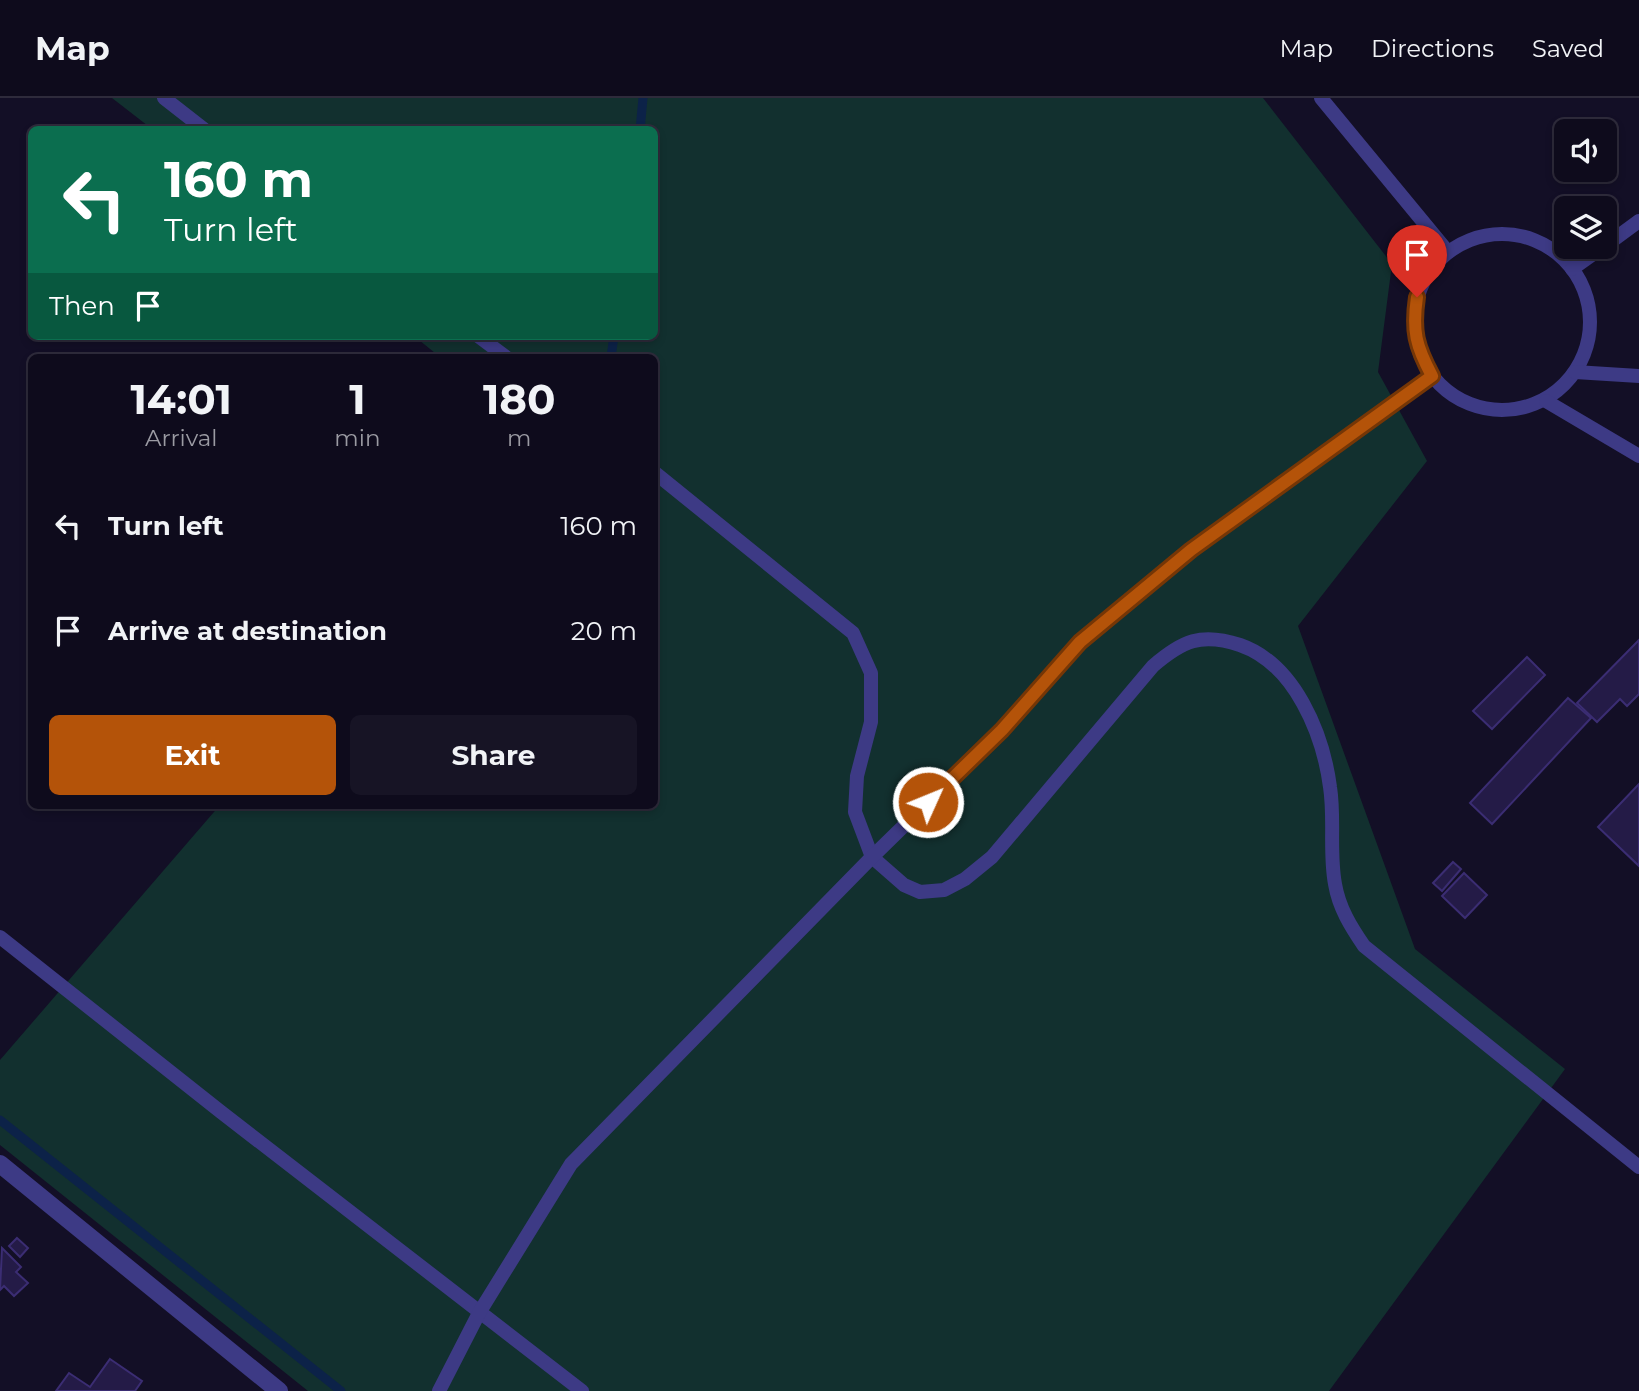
<!DOCTYPE html>
<html lang="en">
<head>
<meta charset="utf-8">
<style>
  :root { --surface:#0e0b1c; --page:#171425; --text:#f1f3f6; --muted:#9b9ba3; --line:#2e2b3b; --accent:#b45309 }
  body { margin:0; font-family:Montserrat,sans-serif; background:var(--page); color:var(--text); height:100vh; display:flex; flex-direction:column; font-size:26px; white-space:nowrap }
  * { box-sizing:border-box; margin:0 }
  p { font-size:23px; color:var(--muted) }
  .icon { flex:none; width:38px; height:38px; fill:none; stroke:currentColor; stroke-width:2; stroke-linecap:round; stroke-linejoin:round }
  .map { position:relative; flex:1; overflow:hidden }
  .side { position:absolute; left:28px; top:256px; width:630px; height:455px; display:flex; flex-direction:column; background:var(--surface); border-radius:10px; box-shadow:0 4px 10px #0003,0 0 0 2px var(--line) }
  .side>* { flex:none }
  .top-card { position:absolute; left:28px; top:28px; width:630px; height:214px; border-radius:10px; box-shadow:0 4px 10px #0003,0 0 0 2px var(--line); background:#0b6e4f; color:#fff; overflow:hidden }
  .fabs { position:absolute; left:1554px; top:21px; display:grid; gap:14px }
  .fabs a { display:grid; place-items:center; width:63px; height:63px; border-radius:10px; background:var(--surface); box-shadow:0 4px 10px #0003,0 0 0 2px var(--line); font-size:35px }
  .pin { position:absolute; display:grid; place-items:center; width:60px; height:60px; color:#fff; margin:-72px -30px; border-radius:50% 50% 50% 0; rotate:-45deg; box-shadow:0 0 7px #0007 }
  .pin .icon { rotate:45deg }
  .me { position:absolute; width:77px; margin:-38px; rotate:46deg; stroke-linejoin:round; filter:drop-shadow(0 0 5px #0008) }
  .turn { display:flex; align-items:center; gap:24px; height:147px; padding:0 21px; font-size:32px }
  .turn .icon { width:91px; height:91px; stroke-width:2.5 }
  .turn b { display:block; font-size:49px; line-height:60px }
  .then { display:flex; align-items:center; height:66px; padding:0 21px; background:#0003; gap:14px; font-size:26px }
  .eta { display:flex; justify-content:space-evenly; align-items:center; height:119px; text-align:center }
  .eta b { font-size:42px; font-weight:700; line-height:49px }
  .primary-button { display:flex; gap:14px; margin-top:auto; padding:14px 21px }
  .primary-button a { flex:1; height:80px; border-radius:10px; background:var(--accent); color:#fff; font-size:28px; font-weight:700; line-height:80px; text-align:center }
  .primary-button a+a { background:var(--page); color:var(--text) }
  ul { padding:0; list-style:none }
  li { display:flex; align-items:center; gap:21px; height:105px; padding:0 21px }
  li div { flex:1 }
  li b { display:block; font-size:26px }
  li em { font-style:normal }
  header { display:flex; align-items:center; gap:42px; box-sizing:border-box; height:98px; padding:0 35px; background:var(--surface); border-bottom:2px solid var(--line) }
  header strong { font-size:33px }
  nav { display:flex; gap:38px; margin-inline-start:auto; font-size:24px }
  .map>svg:first-child { display:block }
</style>
</head>
<body>
<header>
<strong>Map</strong>
<nav><a>Map</a><a>Directions</a><a>Saved</a></nav>
</header>
<div class="map">
<svg width="1639" height="1293" viewBox="0 0 1639 1293">
  <rect width="100%" height="100%" fill="#130f26"/>
  <polygon fill="#12302f" points="112,0 1263,0 1392,166 1378,274 1427,363 1298,528 1415,851 1565,971 1329,1293 308,1293 0,1047 0,962 220,707 654,707 654,259 440,259 414,238 654,238 654,32 152,31"/>
  <g fill="none" stroke-linecap="round" stroke-linejoin="round">
    <g stroke="#0c2248" stroke-width="9">
      <polyline points="640,32 643,0"/>
      <polyline points="611,259 614,238"/>
      <polyline points="0,1022 341,1293"/>
    </g>
  </g>
  <g fill="#241b47" stroke="#3b2d73" stroke-width="2">
    <polygon points="1639,542 1639,596 1627,608 1620,601 1597,624 1577,605"/>
    <polygon points="1527,559 1545,577 1492,631 1473,613"/>
    <polygon points="1568,600 1591,620 1492,726 1470,705"/>
    <polygon points="1639,686 1639,768 1598,729"/>
    <polygon points="1453,764 1461,771 1442,793 1433,785"/>
    <polygon points="1464,775 1487,797 1465,820 1442,798"/>
    <polygon points="17,1140 28,1150 20,1159 9,1148"/>
    <polygon points="2,1150 21,1169 16,1174 28,1185 14,1198 4,1188 0,1192"/>
    <polygon points="110,1261 142,1283 135,1293 56,1293 69,1275 90,1289"/>
  </g>
  <g fill="none" stroke-linecap="round" stroke-linejoin="round">
    <g stroke="#3d3a85" stroke-width="14">
      <polyline points="164,0 205,32"/>
      <polyline points="1321,0 1448,154"/>
      <circle cx="1502" cy="224" r="88"/>
      <polyline points="1605,148 1639,123"/>
      <polyline points="1572,171 1603,149"/>
      <polyline points="478,238 506,259"/>
      <polyline points="1575,274 1639,278"/>
      <polyline points="1546,303 1639,358"/>
      <path d="M654,374L853,535L871,575V624L857,678L855,714L872,759L904,787L920,794L944,792L965,781L992,759L1153,568C1182,543 1201,534 1240,547C1295,566 1323,636 1330,689C1335,721 1329,754 1335,786C1339,810 1351,829 1364,848L1639,1069"/>
      <polyline points="0,839 221,1014 582,1293"/>
      <polyline points="439,1293 479,1215 571,1066 872,759 1002,632 1080,544 1191,452 1431,278"/>
    </g>
    <polyline stroke="#3d3a85" stroke-width="18" points="0,1066 279,1293"/>
  </g>
  <g fill="none" stroke-linecap="round" stroke-linejoin="round">
    <defs>
      <path id="route" d="M928,704L1002,632L1080,544L1191,452L1432,278C1416,248 1412,233 1417,199"/>
    </defs>
    <use href="#route" stroke="#753606" stroke-width="18"/>
    <use href="#route" stroke="#b45309" stroke-width="12"/>
  </g>
</svg>
<div class="fabs">
<a><svg class="icon" aria-label="sound" viewBox="0 0 24 24"><path d="M4 9h4l5-4v14l-5-4H4zM17 9q2 3 0 6"/></svg></a>
<a><svg class="icon" aria-label="layers" viewBox="0 0 24 24"><path d="M12 4l9 5-9 5-9-5zM3 14l9 5 9-5"/></svg></a>
</div>
<div class="pin" style="left:1417px;top:199px;background:#d93025"><svg class="icon" aria-label="arrive" viewBox="0 0 24 24"><path d="M6 21V4h12l-3 4 3 4H6"/></svg></div>
<svg class="me" style="left:928px;top:704px" viewBox="-20 -20 40 40"><circle r="17" fill="#b45309" stroke="#fff" stroke-width="3"/><path d="M0-11L8 9 0 5-8 9z" fill="#fff"/></svg>
<div class="top-card">
<div class="turn"><svg class="icon" aria-label="left" viewBox="0 0 24 24"><path d="M17 20v-9H6M10 6l-5 5 5 5"/></svg><div><b>160 m</b>Turn left</div></div>
<div class="then">Then<svg class="icon" aria-label="arrive" viewBox="0 0 24 24"><path d="M6 21V4h12l-3 4 3 4H6"/></svg></div>
</div>
<section class="side">
<div class="eta">
<div><b>14:01</b><p>Arrival</p></div>
<div><b>1</b><p>min</p></div>
<div><b>180</b><p>m</p></div>
</div>
<ul>
<li><svg class="icon" aria-label="left" viewBox="0 0 24 24"><path d="M17 20v-9H6M10 6l-5 5 5 5"/></svg><div><b>Turn left</b></div><em>160 m</em></li>
<li><svg class="icon" aria-label="arrive" viewBox="0 0 24 24"><path d="M6 21V4h12l-3 4 3 4H6"/></svg><div><b>Arrive at destination</b></div><em>20 m</em></li>
</ul>
<div class="primary-button"><a>Exit</a><a>Share</a></div>
</section>
</div>
</body>
</html>
